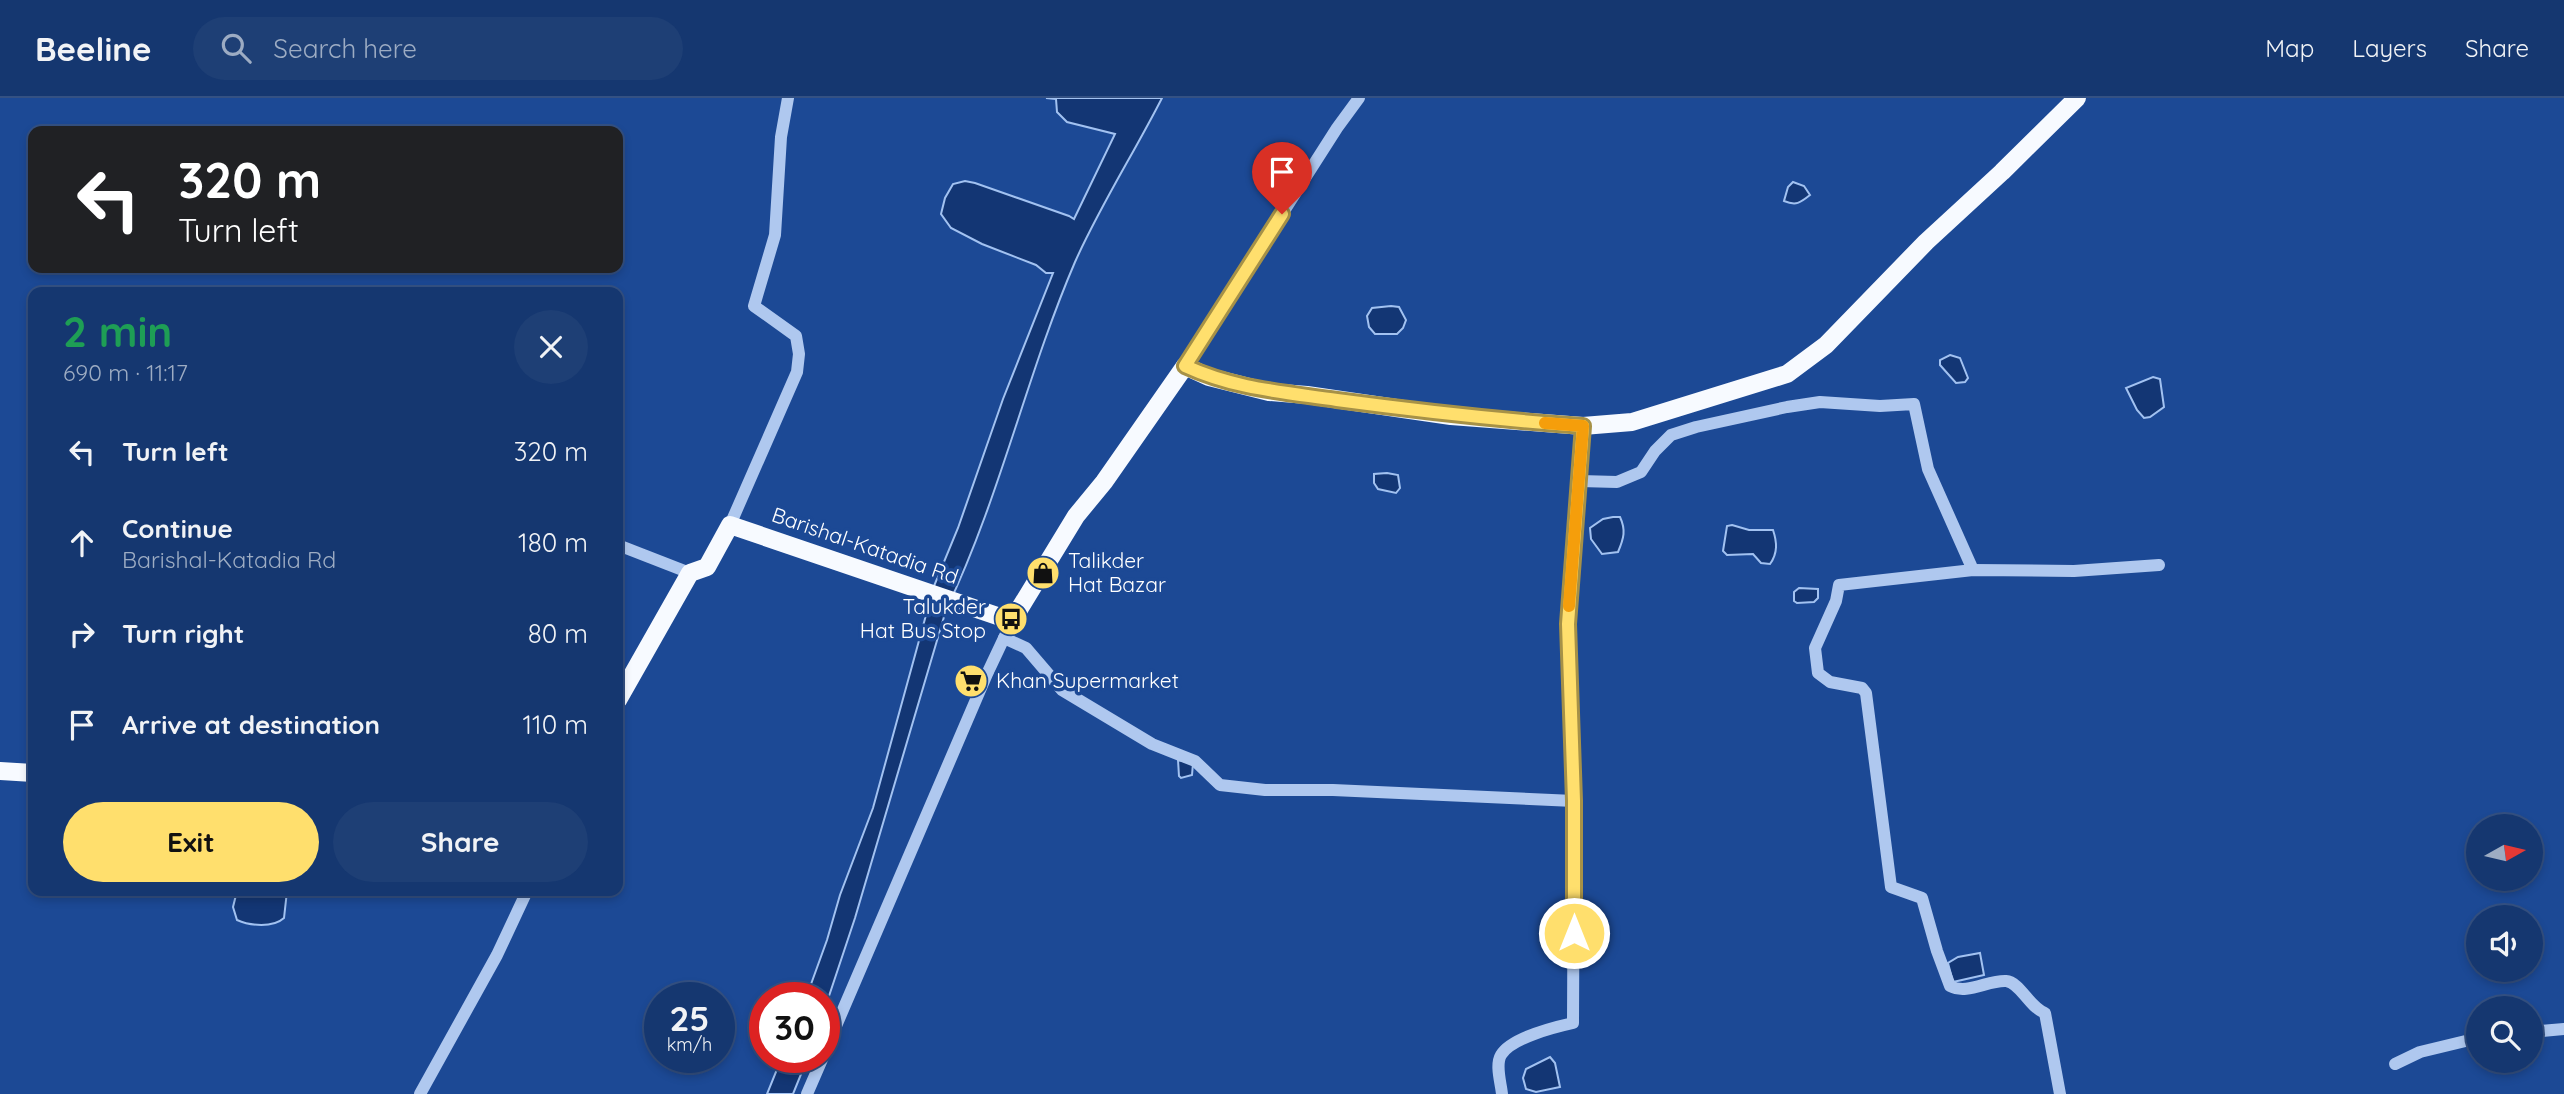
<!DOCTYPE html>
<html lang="en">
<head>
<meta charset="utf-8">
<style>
  :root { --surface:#153770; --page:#1e3f75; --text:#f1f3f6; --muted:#9dacc3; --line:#345183; --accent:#ffdf6d }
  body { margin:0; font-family:Quicksand,sans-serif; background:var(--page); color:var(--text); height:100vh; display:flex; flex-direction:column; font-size:26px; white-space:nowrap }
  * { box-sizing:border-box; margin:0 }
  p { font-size:23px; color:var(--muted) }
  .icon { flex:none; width:38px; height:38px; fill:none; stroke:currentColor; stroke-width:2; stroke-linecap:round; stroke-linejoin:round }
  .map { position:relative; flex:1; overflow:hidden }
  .panel { position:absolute; left:28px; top:189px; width:595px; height:609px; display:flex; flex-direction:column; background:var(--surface); border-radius:14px; box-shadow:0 4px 10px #0003,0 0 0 2px var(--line) }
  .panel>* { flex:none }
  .hud { position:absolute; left:28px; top:28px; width:595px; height:147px; border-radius:14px; box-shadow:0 4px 10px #0003,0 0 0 2px var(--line); background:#202124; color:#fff; overflow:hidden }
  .needle { width:46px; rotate:82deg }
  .tools { position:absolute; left:2466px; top:716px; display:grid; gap:14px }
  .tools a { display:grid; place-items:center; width:77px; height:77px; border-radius:50%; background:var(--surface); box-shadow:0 4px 10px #0003,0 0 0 2px var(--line); font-size:35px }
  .speed { position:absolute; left:644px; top:884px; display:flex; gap:14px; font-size:35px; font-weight:700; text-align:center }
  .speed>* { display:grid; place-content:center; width:91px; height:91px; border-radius:50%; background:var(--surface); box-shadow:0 4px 10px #0003,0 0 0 2px var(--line); line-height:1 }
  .speed small { font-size:18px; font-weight:400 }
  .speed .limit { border:10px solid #d22; background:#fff; color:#111 }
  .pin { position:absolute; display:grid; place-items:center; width:60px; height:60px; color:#fff; margin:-72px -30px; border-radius:50% 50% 50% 0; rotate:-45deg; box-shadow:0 0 7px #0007 }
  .pin .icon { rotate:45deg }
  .me { position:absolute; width:77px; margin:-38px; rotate:0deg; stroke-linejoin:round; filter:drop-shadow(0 0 5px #0008) }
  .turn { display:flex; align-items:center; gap:24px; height:147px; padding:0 35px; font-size:32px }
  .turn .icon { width:91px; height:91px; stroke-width:2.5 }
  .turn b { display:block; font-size:49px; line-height:60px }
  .round { display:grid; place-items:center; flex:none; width:74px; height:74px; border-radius:37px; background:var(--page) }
  .overview { display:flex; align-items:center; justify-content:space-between; height:119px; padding:0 35px }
  h1 { font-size:42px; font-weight:700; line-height:52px; color:#1e9e55 }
  .primary-button { display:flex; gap:14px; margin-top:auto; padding:14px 35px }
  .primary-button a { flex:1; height:80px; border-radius:42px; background:var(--accent); color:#111; font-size:28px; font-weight:700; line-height:80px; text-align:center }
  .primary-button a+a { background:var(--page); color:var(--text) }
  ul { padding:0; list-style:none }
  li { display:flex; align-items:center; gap:21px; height:91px; padding:0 35px }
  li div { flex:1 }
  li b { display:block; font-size:26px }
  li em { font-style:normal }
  header { display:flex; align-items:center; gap:42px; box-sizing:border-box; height:98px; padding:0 35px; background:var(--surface); border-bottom:2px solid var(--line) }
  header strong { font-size:33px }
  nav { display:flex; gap:38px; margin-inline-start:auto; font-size:24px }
  .search { width:490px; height:63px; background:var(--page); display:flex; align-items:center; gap:18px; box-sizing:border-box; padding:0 24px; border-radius:38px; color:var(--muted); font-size:26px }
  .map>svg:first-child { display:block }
</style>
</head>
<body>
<header>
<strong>Beeline</strong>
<div class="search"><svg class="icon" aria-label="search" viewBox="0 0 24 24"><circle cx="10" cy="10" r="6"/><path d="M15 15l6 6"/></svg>Search here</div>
<nav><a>Map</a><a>Layers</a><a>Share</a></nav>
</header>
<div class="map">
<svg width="2564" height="996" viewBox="0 0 2564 996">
  <rect width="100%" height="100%" fill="#1c4995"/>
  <g fill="#133674" stroke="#a2c2f1" stroke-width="2">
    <path d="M1046,0H1162C1134,55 1100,108 1075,164C1026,278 1000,400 946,512L855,820L824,913V900H806L827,842L840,797L873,710L934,488L958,430L1003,301L1053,175H1046L1036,167L982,146L951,130L941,116L945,100L953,86L965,83L975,85L1069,118L1074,121L1115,36L1067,24L1057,14L1056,1Z"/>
    <path d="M1793,84L1804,88L1810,97C1800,105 1796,108 1784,103L1788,89Z"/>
    <polygon points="1391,208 1399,209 1406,222 1403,230 1397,236 1375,236 1369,229 1367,218 1372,210"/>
    <polygon points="1950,257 1960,260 1968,280 1965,284 1956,285 1940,267 1940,262"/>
    <polygon points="2153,279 2160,281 2164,309 2150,319 2144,320 2137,312 2126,290"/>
    <polygon points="1387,375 1398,377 1400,390 1396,395 1378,391 1374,385 1374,376"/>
    <path d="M1613,419H1620C1626,432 1624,440 1618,454L1602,456L1591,441L1590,430L1603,421Z"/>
    <path d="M1732,427L1749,432H1773C1777,444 1778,455 1770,466L1761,465L1753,456L1727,457L1723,453L1727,428Z"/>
    <polygon points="1799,490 1818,491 1818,500 1814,504 1797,505 1794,503 1794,494"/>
    <polygon points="1178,662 1193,665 1192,677 1181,680 1179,678"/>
    <path d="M237,793H287L284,820C273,830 250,828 237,822L233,809Z"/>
    <polygon points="1980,855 1984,877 1953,884 1948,865 1958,859"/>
    <polygon points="782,959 808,959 793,996 767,996"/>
    <polygon points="1550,959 1555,965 1560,989 1536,994 1526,991 1523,980 1526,971"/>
  </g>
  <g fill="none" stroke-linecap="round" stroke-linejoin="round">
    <g stroke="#afc8ef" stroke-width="12">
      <polyline points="1185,268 1337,30 1359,0"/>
      <polyline points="1580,383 1617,384 1641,374 1655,353 1671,337 1696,329 1787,309 1820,304 1880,308 1914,306 1928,371 1973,472"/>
      <polyline points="730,427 797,274 799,256 796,238 754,208 775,137 781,39 788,0"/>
      <polyline points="618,447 690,475"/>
      <polyline points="1004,540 1026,550 1062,592 1152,646 1195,663 1220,687 1265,692 1333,692 1574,703"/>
      <polyline points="2530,934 2564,931"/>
      <polyline points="824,956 987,576 1012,523"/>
      <polyline points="2395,966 2420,954 2478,940"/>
      <polyline points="420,996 497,857 527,793"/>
      <polyline points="807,996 823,959"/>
      <path d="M1502,996C1501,985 1495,967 1501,957C1511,940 1555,929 1573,925L1574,703L1568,526L1583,328"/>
      <path d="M2060,996L2045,915C2029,909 2020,884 2006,883C1988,882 1967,897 1950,888L1937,853L1922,800L1891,789L1866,595L1862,590L1830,584L1818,575L1815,550L1836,503L1839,487L1973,472L2074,473L2159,467"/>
    </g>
    <g stroke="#f7faff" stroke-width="18">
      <polyline points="618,602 690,475 707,469 730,427 1012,523 1076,418 1104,384 1185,268 1209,279 1269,294 1307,297 1451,318 1583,328 1632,324 1787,276 1826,247 1926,144 2002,74 2077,0"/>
      <polyline points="0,673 33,675"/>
    </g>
  </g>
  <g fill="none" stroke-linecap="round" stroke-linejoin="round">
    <defs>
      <path id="route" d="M1282,116L1185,268C1235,291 1283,294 1337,302C1419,313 1500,322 1583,328L1568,526L1574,703V835"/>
    </defs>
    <use href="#route" stroke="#a69147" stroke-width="18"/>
    <use href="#route" stroke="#ffdf6d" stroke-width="12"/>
    <polyline stroke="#f59e0b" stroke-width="12" points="1545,325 1583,328 1569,508"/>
  </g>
  <defs>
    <symbol id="shop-disc" viewBox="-11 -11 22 22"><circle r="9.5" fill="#ffdf6d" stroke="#1c4995"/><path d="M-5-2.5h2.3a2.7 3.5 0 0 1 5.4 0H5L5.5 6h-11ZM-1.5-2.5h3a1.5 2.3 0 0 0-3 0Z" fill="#111"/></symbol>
    <symbol id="bus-disc" viewBox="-11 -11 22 22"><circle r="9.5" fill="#ffdf6d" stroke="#1c4995"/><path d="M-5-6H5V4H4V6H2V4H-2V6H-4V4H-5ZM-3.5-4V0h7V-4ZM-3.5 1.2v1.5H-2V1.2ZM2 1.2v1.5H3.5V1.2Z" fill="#111"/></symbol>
    <symbol id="supermarket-disc" viewBox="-11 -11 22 22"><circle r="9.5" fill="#ffdf6d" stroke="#1c4995"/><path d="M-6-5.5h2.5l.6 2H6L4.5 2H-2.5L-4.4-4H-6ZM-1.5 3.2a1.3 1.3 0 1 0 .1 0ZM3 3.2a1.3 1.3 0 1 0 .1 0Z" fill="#111"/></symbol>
  </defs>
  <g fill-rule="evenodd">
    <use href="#shop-disc" x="1024" y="456" width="38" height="38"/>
    <use href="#bus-disc" x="992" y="502" width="38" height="38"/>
    <use href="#supermarket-disc" x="952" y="564" width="38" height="38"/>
  </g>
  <g text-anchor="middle" stroke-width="7" stroke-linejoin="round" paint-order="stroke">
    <g font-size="21" fill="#fff" stroke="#1c4995">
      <text transform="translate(865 448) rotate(19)" y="7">Barishal-Katadia Rd</text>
    </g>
    <g font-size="21" fill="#fff" stroke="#1c4995" text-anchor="start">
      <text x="1068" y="470">Talikder<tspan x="1068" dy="24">Hat Bazar</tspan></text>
      <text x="986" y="516" text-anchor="end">Talukder<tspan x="986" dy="24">Hat Bus Stop</tspan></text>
      <text x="996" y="590">Khan Supermarket</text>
    </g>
  </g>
</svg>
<div class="tools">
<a><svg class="needle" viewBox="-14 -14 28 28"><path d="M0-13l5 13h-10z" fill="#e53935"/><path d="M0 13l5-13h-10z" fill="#9dacc3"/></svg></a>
<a><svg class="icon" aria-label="sound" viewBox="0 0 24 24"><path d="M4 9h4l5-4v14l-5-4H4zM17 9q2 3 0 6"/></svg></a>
<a><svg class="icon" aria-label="search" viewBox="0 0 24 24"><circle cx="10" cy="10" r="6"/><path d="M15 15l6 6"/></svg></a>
</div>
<div class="speed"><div>25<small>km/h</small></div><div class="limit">30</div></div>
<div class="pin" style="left:1282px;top:116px;background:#d93025"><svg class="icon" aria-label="arrive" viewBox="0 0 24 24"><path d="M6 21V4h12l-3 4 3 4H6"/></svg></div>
<svg class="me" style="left:1574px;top:835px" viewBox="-20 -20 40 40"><circle r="17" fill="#ffdf6d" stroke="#fff" stroke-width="3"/><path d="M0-11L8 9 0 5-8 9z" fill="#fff"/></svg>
<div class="hud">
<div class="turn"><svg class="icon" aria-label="left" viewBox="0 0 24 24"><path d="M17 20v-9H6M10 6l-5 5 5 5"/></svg><div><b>320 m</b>Turn left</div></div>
</div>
<section class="panel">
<div class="overview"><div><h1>2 min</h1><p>690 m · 11:17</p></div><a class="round"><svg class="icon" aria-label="close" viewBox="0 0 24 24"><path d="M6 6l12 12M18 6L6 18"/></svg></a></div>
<ul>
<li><svg class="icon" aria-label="left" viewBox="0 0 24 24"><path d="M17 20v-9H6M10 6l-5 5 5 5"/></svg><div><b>Turn left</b></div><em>320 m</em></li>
<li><svg class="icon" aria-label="ahead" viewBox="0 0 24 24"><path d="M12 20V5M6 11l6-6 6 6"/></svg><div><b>Continue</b><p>Barishal-Katadia Rd</p></div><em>180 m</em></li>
<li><svg class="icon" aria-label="right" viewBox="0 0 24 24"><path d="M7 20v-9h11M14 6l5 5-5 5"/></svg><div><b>Turn right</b></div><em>80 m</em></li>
<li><svg class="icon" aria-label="arrive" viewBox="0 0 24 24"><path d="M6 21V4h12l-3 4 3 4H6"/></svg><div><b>Arrive at destination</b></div><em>110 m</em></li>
</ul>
<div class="primary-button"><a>Exit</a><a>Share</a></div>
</section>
</div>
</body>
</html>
